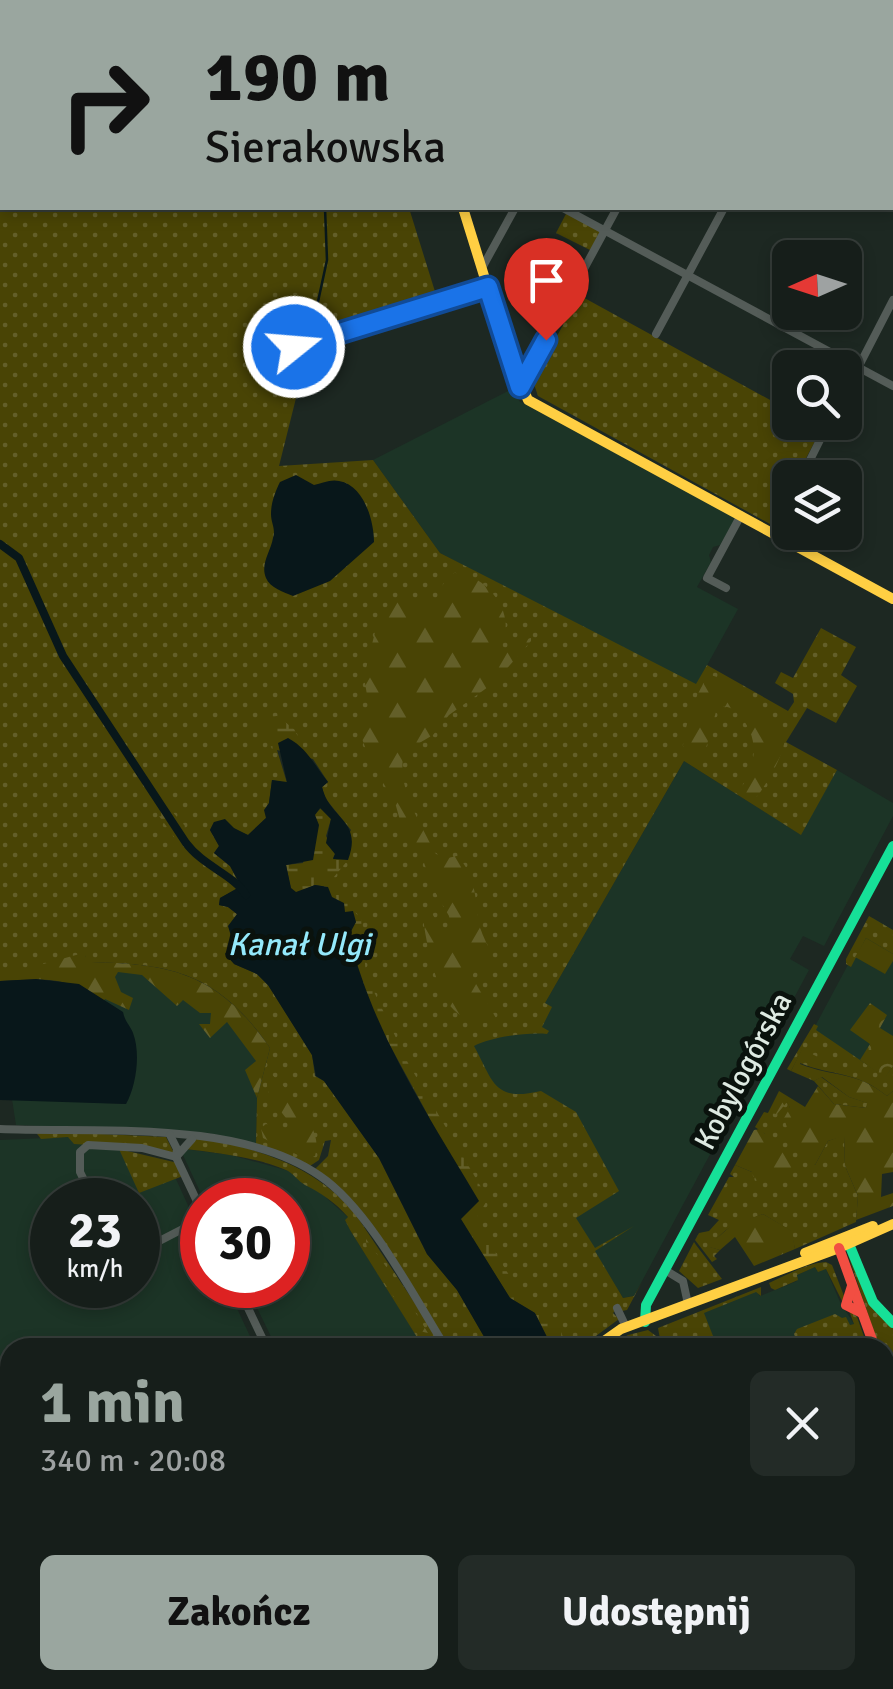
<!DOCTYPE html>
<html lang="pl">
<head>
<meta charset="utf-8">
<style>
  :root { --surface:#161e1a; --page:#232b27; --text:#f1f3f6; --muted:#9ea2a2; --line:#353c39; --accent:#9aa69f }
  body { margin:0; font-family:Signika,sans-serif; background:var(--page); color:var(--text); height:100vh; display:flex; flex-direction:column; font-size:38px; white-space:nowrap }
  * { box-sizing:border-box; margin:0 }
  p { font-size:32px; color:var(--muted) }
  .icon { flex:none; width:55px; height:55px; fill:none; stroke:currentColor; stroke-width:2; stroke-linecap:round; stroke-linejoin:round }
  .map { position:relative; flex:1; overflow:hidden }
  .panel { position:absolute; left:0px; top:1338px; width:895px; height:352px; display:flex; flex-direction:column; background:var(--surface); border-radius:30px 30px 0 0; box-shadow:0 5px 15px #0003,0 0 0 2px var(--line) }
  .panel>* { flex:none }
  .guide { position:absolute; left:0px; top:0px; width:895px; height:210px; box-shadow:0 5px 15px #0003,0 0 0 2px var(--line); background:#9aa69f; color:#111; overflow:hidden }
  .needle { width:65px; rotate:267deg }
  .fabs { position:absolute; left:772px; top:240px; display:grid; gap:20px }
  .fabs a { display:grid; place-items:center; width:90px; height:90px; border-radius:15px; background:var(--surface); box-shadow:0 5px 15px #0003,0 0 0 2px var(--line); font-size:50px }
  .speed { position:absolute; left:30px; top:1178px; display:flex; gap:20px; font-size:50px; font-weight:700; text-align:center }
  .speed>* { display:grid; place-content:center; width:130px; height:130px; border-radius:50%; background:var(--surface); box-shadow:0 5px 15px #0003,0 0 0 2px var(--line); line-height:1 }
  .speed small { font-size:25px; font-weight:400 }
  .speed .limit { border:15px solid #d22; background:#fff; color:#111 }
  .pin { position:absolute; display:grid; place-items:center; width:85px; height:85px; color:#fff; margin:-102px -42px; border-radius:50% 50% 50% 0; rotate:-45deg; box-shadow:0 0 10px #0007 }
  .pin .icon { rotate:45deg }
  .me { position:absolute; width:110px; margin:-55px; rotate:73deg; stroke-linejoin:round; filter:drop-shadow(0 0 8px #0008) }
  .turn { display:flex; align-items:center; gap:35px; height:210px; padding:0 40px; font-size:45px }
  .turn .icon { width:130px; height:130px; stroke-width:2.5 }
  .turn b { display:block; font-size:70px; line-height:85px }
  .round { display:grid; place-items:center; flex:none; width:105px; height:105px; border-radius:15px; background:var(--page) }
  .headline { display:flex; align-items:center; justify-content:space-between; height:170px; padding:0 40px }
  h1 { font-size:60px; font-weight:700; line-height:75px; color:var(--accent) }
  .cta { display:flex; gap:20px; margin-top:auto; padding:20px 40px }
  .cta a { flex:1; height:115px; border-radius:15px; background:var(--accent); color:#111; font-size:40px; font-weight:700; line-height:115px; text-align:center }
  .cta a+a { background:var(--page); color:var(--text) }
  .map>svg:first-child { display:block }
</style>
</head>
<body>
<div class="map">
<svg width="893" height="1689" viewBox="0 0 893 1689">
  <defs>
    <pattern id="grass-dots" width="8" height="8" patternUnits="userSpaceOnUse" patternTransform="scale(2.5)"><rect width="8" height="8" fill="#494405"/><path d="M2 2h.1M6 6h.1" fill="none" stroke="#635f29" stroke-width="1.8" stroke-linecap="round"/></pattern>
    <pattern id="forest-firs" width="22" height="20" patternUnits="userSpaceOnUse" patternTransform="scale(2.5)"><rect width="22" height="20" fill="#494405"/><path d="M5 1l3.5 6h-7zM16 11l3.5 6h-7z" fill="#635f29"/></pattern>
    <pattern id="wetland-marsh" width="20" height="14" patternUnits="userSpaceOnUse" patternTransform="scale(2.5)"><rect width="20" height="14" fill="#494405"/><path d="M1 5h8M5 5V1M11 12h8M15 12V8" fill="none" stroke="#635f29"/></pattern>
    <pattern id="park-crowns" width="20" height="18" patternUnits="userSpaceOnUse" patternTransform="scale(2.5)"><rect width="20" height="18" fill="#494405"/><path d="M2 6a3 3 0 1 1 6 0M12 15a3 3 0 1 1 6 0" fill="none" stroke="#635f29"/></pattern>
  </defs>
  <rect width="100%" height="100%" fill="#1d2822"/>
  <g fill="#1c3426" fill-rule="evenodd">
    <polygon points="516,387 519,401 733,516 735,521 720,545 713,547 709,555 711,562 697,587 738,609 694,689 440,553 373,460"/>
    <polygon points="684,761 800,834 837,770 893,803 893,816 824,946 803,936 790,959 809,970 634,1296 623,1298 459,1030 542,1008"/>
    <polygon points="873,918 893,930 893,1091 804,1047"/>
    <polygon points="130,962 270,1048 257,1098 256,1145 208,1133 16,1125 12,1099 126,1104 133,1033 125,1023 122,1012 79,984"/>
    <path d="M68,1137L119,1149L175,1177L202,1236V1285H226L255,1347L262,1345L263,1347L10,1348V1366L0,1369V1140ZM52,1200H138V1285H52Z"/>
    <polygon points="185,1149 231,1155 289,1171 304,1184 314,1187 349,1218 345,1220 350,1230 420,1341 431,1335 438,1347 276,1347 248,1289 244,1290 242,1285 288,1285 288,1200 204,1200 183,1155"/>
    <polygon points="815,1267 817,1271 826,1269 840,1302 854,1324 850,1325 842,1319 794,1333 799,1347 726,1347 722,1338 713,1337 703,1313 756,1291 760,1296 775,1290 797,1281 797,1275"/>
  </g>
  <g fill="url(#grass-dots)">
    <path d="M0,0H323V2H2V208H409L437,298L310,342L279,466L373,460L440,553L696,684L707,665L788,711L794,702L793,694L775,683L781,672L793,678L821,628L856,647L841,675L857,686L836,723L807,708L786,742L837,770L801,835L684,761L545,1003L552,1007L542,1027L549,1031L547,1034C527,1032 491,1037 474,1046C494,1083 494,1102 541,1091L576,1112L619,1191L576,1218L595,1248L634,1226L595,1251L623,1298L634,1296L642,1282L627,1310L622,1311L619,1306L613,1313L619,1319L581,1347H552L535,1313L460,1219L429,1117L323,885L351,830L325,798L322,787L328,782L313,759L277,750L287,783L272,780L267,817L248,835L214,822L210,830L219,846L214,853L230,866L241,887L220,898L219,905L228,907L237,914L234,964L257,974L268,985L312,1055L315,1076L324,1081L379,1158L427,1254L457,1290L490,1347H450L418,1297L335,1184L315,1169L328,1156L331,1140L325,1141L319,1160L310,1166L256,1145L257,1098L270,1048C218,972 171,963 83,962L86,955L0,978Z"/>
    <polygon points="567,212 601,231 590,250 556,233"/>
    <polygon points="579,295 790,411 790,422 812,423 822,428 796,477 790,478 790,488 770,524 538,396 533,381"/>
    <polygon points="869,916 893,930 893,954 866,938 851,967 846,964 846,959"/>
    <path d="M814,1024L818,1026L816,1030L885,1077L893,1066V1091L887,1096C857,1071 832,1076 800,1063L802,1050L791,1071L787,1069Z"/>
    <polygon points="821,1077 849,1097 868,1103 866,1108 834,1104 814,1081"/>
    <path d="M787,1101L815,1165L828,1141L844,1135L845,1166L858,1196L856,1222L795,1249L791,1231L763,1214C735,1226 731,1221 710,1247L720,1250L714,1256L717,1259L712,1262L695,1240L699,1233L709,1231L719,1220L708,1215L729,1177H734L730,1174L735,1165L752,1172L765,1134L755,1127L764,1112L768,1113Z"/>
    <polygon points="35,1131 166,1137 176,1157 142,1148 74,1144 68,1137 41,1139"/>
    <path d="M215,1138C271,1156 313,1166 354,1212L444,1347H434L430,1340L420,1342L350,1230L345,1220L348,1217C335,1202 321,1193 305,1185C298,1181 293,1173 286,1170C255,1157 218,1153 185,1149L195,1139Z"/>
    <polygon points="119,1149 178,1163 183,1176 139,1193"/>
    <polygon points="694,1242 696,1245 722,1279 698,1288 679,1271"/>
    <polygon points="847,1252 867,1299 893,1328 893,1380 885,1365 885,1348 879,1347"/>
    <path d="M826,1262L832,1265L846,1301L843,1303L826,1269L818,1272L815,1267L797,1275L798,1280L775,1290L771,1288L769,1283C787,1275 807,1263 826,1262Z"/>
    <polygon points="761,1287 761,1296 756,1292 704,1313 713,1336 722,1338 726,1347 664,1347 661,1342 657,1347 605,1348 628,1335 648,1330 660,1339 658,1328"/>
    <polygon points="848,1308 857,1317 867,1345 799,1347 794,1334 797,1329 835,1314 842,1318 846,1317 850,1325 854,1324"/>
    <polygon points="0,1484 10,1485 10,1678 3,1677 0,1671"/>
    <polygon points="885,1495 893,1507 893,1636 885,1641"/>
    <polygon points="885,1675 893,1689 772,1689 766,1680 885,1680"/>
    <polygon points="188,1680 383,1680 389,1689 248,1689 243,1681 245,1689 174,1689"/>
  </g>
  <g fill="url(#forest-firs)">
    <path d="M454,573C485,572 522,618 498,645L502,652C514,650 520,640 531,638V641L495,682L449,715L433,735L404,752C396,788 420,821 435,853L443,859L457,856C476,875 475,898 479,923C482,939 494,952 494,968L474,972L472,977L500,1025C485,1022 466,1022 454,1010C435,992 424,934 422,908H429L438,924L448,932L451,931L449,916L434,890L420,852L403,831L396,806L368,755L355,720L370,713L364,677L376,628L385,608L395,601L435,602L447,576Z"/>
    <path d="M710,675C737,682 750,695 767,717C772,722 782,727 784,734C789,748 764,789 754,800L746,797L741,788C757,764 760,736 738,714C731,707 727,705 717,708L703,759L689,758L683,746C684,728 697,688 710,675Z"/>
    <path d="M87,952L84,962C172,963 218,973 270,1048L257,1098L245,1070L256,1061L227,1022L210,1038L199,1024H210L211,1013H200L183,1000L177,1006L142,975L118,972L115,977L121,992L133,998L129,1010L105,999L103,1002C67,975 44,979 0,981V972H14Z"/>
    <path d="M802,1049L820,1058L801,1061L800,1064C832,1077 857,1071 887,1096L893,1091V1172L882,1174L881,1197L893,1193V1206L856,1220L858,1196L845,1166L844,1136L828,1141L815,1165L790,1137L784,1118L790,1108L787,1102L777,1114L768,1113L779,1091L805,1107L818,1086L834,1104L866,1108L867,1103L849,1097L822,1077L814,1081L791,1071Z"/>
    <path d="M272,1075C290,1091 325,1131 315,1156L306,1159L263,1138L261,1128L266,1124L290,1131L292,1126L269,1096L266,1077Z"/>
    <polygon points="760,1129 798,1167 776,1189 766,1177 755,1181 752,1172 735,1165 754,1130"/>
    <polygon points="763,1214 792,1231 795,1249 754,1266 735,1237 720,1250 709,1247 711,1238 716,1239 733,1224"/>
    <path d="M366,1239L395,1279L428,1333L419,1331C404,1309 365,1264 366,1239Z"/>
  </g>
  <g fill="url(#wetland-marsh)">
    <polygon points="277,716 294,729 303,746 288,738 278,743 277,750 272,749 260,723 268,717"/>
    <polygon points="147,786 162,789 171,800 169,808 185,826 177,841 154,809"/>
    <polygon points="321,808 331,819 326,836 335,854 333,858 348,860 329,883 361,919 366,975 408,1063 488,1199 475,1220 509,1275 560,1328 566,1347 552,1347 535,1313 510,1298 460,1219 429,1117 375,1018 358,973 349,935 356,922 332,897 328,887 315,885 296,893 291,889 286,865 303,863 315,814"/>
  </g>
  <polygon fill="url(#park-crowns)" points="870,1003 887,1015 880,1028 893,1036 893,1066 885,1078 860,1060 870,1044 850,1030"/>
  <polygon fill="#494405" points="866,938 893,954 893,961 885,974 855,957"/>
  <g fill="#08171a">
    <path d="M296,475L314,485C322,483 331,479 339,481C364,485 374,521 374,542L330,581L293,596C284,592 270,588 266,578C260,564 271,551 273,538C276,529 271,523 271,514C271,503 275,492 280,482Z"/>
    <path d="M288,738C308,749 314,765 328,782L322,787C330,820 363,820 348,860L333,859L335,854L326,843L331,819L320,808L315,815L319,825L313,860L286,865L291,888L296,892L315,885L328,887L332,897L344,903L345,912L353,911L356,922L349,935C373,1033 428,1115 479,1201L461,1219L510,1298L535,1313L552,1347H490L457,1290L427,1254L379,1158L324,1081L316,1076L312,1055L268,985L257,974L234,964L225,954L233,943L228,926L237,914L228,907L219,905L220,898L241,886L230,866L214,853L219,846L210,830L214,822L225,819L234,828L248,835L266,818L264,810L269,803L272,780L287,782L278,743Z"/>
    <path d="M36,979L79,984L123,1012C125,1022 130,1025 133,1033C141,1053 136,1087 126,1104L0,1100V981Z"/>
  </g>
  <g fill="none" stroke-linecap="round" stroke-linejoin="round">
    <g stroke="#08171a" stroke-width="2.5">
      <polyline points="317,0 317,2"/>
      <polyline points="766,0 774,2"/>
      <polyline points="892,73 893,74"/>
      <polyline points="311,334 327,260 325,208"/>
    </g>
    <g stroke="#08171a" stroke-width="8">
      <path d="M0,544L19,558L63,656L186,843C203,866 234,875 246,895"/>
      <polyline points="885,1675 893,1687"/>
    </g>
    <g stroke="#545c58" stroke-width="8">
      <polyline points="399,0 399,2"/>
      <polyline points="560,0 564,2"/>
      <polyline points="355,2 363,0"/>
      <polyline points="563,208 893,386"/>
      <polyline points="891,208 893,208"/>
      <polyline points="482,268 515,208"/>
      <polyline points="656,334 724,208"/>
      <polyline points="294,347 488,287"/>
      <polyline points="520,387 617,208"/>
      <polyline points="845,393 893,300"/>
      <polyline points="801,478 829,422"/>
      <polyline points="772,532 790,498"/>
      <polyline points="726,588 707,578 741,515"/>
      <path d="M0,1129C96,1133 238,1119 320,1176C369,1209 414,1297 446,1348"/>
      <polyline points="170,1135 177,1149 176,1157 202,1212"/>
      <polyline points="94,1200 80,1172 80,1152 88,1145 142,1148 176,1157 192,1139"/>
      <polyline points="138,1252 202,1219"/>
      <polyline points="665,1270 683,1281 688,1304"/>
      <polyline points="237,1285 267,1348"/>
      <polyline points="617,1308 626,1327"/>
      <polyline points="634,1682 643,1689"/>
    </g>
    <g stroke="#16e098" stroke-width="10">
      <polyline points="849,1244 873,1302 893,1323"/>
      <polyline points="645,1322 646,1305 893,846"/>
      <polyline points="885,1377 891,1399"/>
      <polyline points="885,1449 893,1452"/>
    </g>
    <g stroke="#ffcf43" stroke-width="10">
      <polyline points="463,208 508,353 528,400 893,599"/>
      <polyline points="805,1253 873,1226"/>
      <polyline points="594,1348 621,1329 839,1248 893,1224"/>
      <polyline points="0,1391 10,1388"/>
      <polyline points="0,1464 10,1465"/>
      <polyline points="151,1689 169,1680"/>
    </g>
    <g stroke="#f24e42" stroke-width="10">
      <polyline points="839,1248 875,1348"/>
      <polyline points="852,1286 846,1305 862,1313"/>
      <polyline points="891,1399 893,1422"/>
      <polyline points="0,1472 10,1474"/>
      <polyline points="57,1689 110,1687 139,1680"/>
    </g>
  </g>
  <g fill="none" stroke-linecap="round" stroke-linejoin="round">
    <defs>
      <polyline id="route" points="294,347 488,287 520,387 546,340"/>
    </defs>
    <use href="#route" stroke="#114b97" stroke-width="25"/>
    <use href="#route" stroke="#1a73e8" stroke-width="18"/>
  </g>
  <g text-anchor="middle" stroke-width="10" stroke-linejoin="round" paint-order="stroke">
    <g font-size="30" fill="#deeae2" stroke="#0a120d">
      <text transform="translate(743 1071) rotate(-62)" y="10">Kobylogórska</text>
    </g>
    <g font-size="32" font-style="italic" fill="#94e9fb" stroke="#0a120d">
      <text x="299" y="955">Kanał Ulgi</text>
    </g>
  </g>
</svg>
<div class="fabs">
<a><svg class="needle" viewBox="-14 -14 28 28"><path d="M0-13l5 13h-10z" fill="#e53935"/><path d="M0 13l5-13h-10z" fill="#9ea2a2"/></svg></a>
<a><svg class="icon" aria-label="search" viewBox="0 0 24 24"><circle cx="10" cy="10" r="6"/><path d="M15 15l6 6"/></svg></a>
<a><svg class="icon" aria-label="layers" viewBox="0 0 24 24"><path d="M12 4l9 5-9 5-9-5zM3 14l9 5 9-5"/></svg></a>
</div>
<div class="speed"><div>23<small>km/h</small></div><div class="limit">30</div></div>
<div class="pin" style="left:546px;top:340px;background:#d93025"><svg class="icon" aria-label="arrive" viewBox="0 0 24 24"><path d="M6 21V4h12l-3 4 3 4H6"/></svg></div>
<svg class="me" style="left:294px;top:347px" viewBox="-20 -20 40 40"><circle r="17" fill="#1a73e8" stroke="#fff" stroke-width="3"/><path d="M0-11L8 9 0 5-8 9z" fill="#fff"/></svg>
<div class="guide">
<div class="turn"><svg class="icon" aria-label="right" viewBox="0 0 24 24"><path d="M7 20v-9h11M14 6l5 5-5 5"/></svg><div><b>190 m</b>Sierakowska</div></div>
</div>
<section class="panel">
<div class="headline"><div><h1>1 min</h1><p>340 m · 20:08</p></div><a class="round"><svg class="icon" aria-label="close" viewBox="0 0 24 24"><path d="M6 6l12 12M18 6L6 18"/></svg></a></div>
<div class="cta"><a>Zakończ</a><a>Udostępnij</a></div>
</section>
</div>
</body>
</html>
